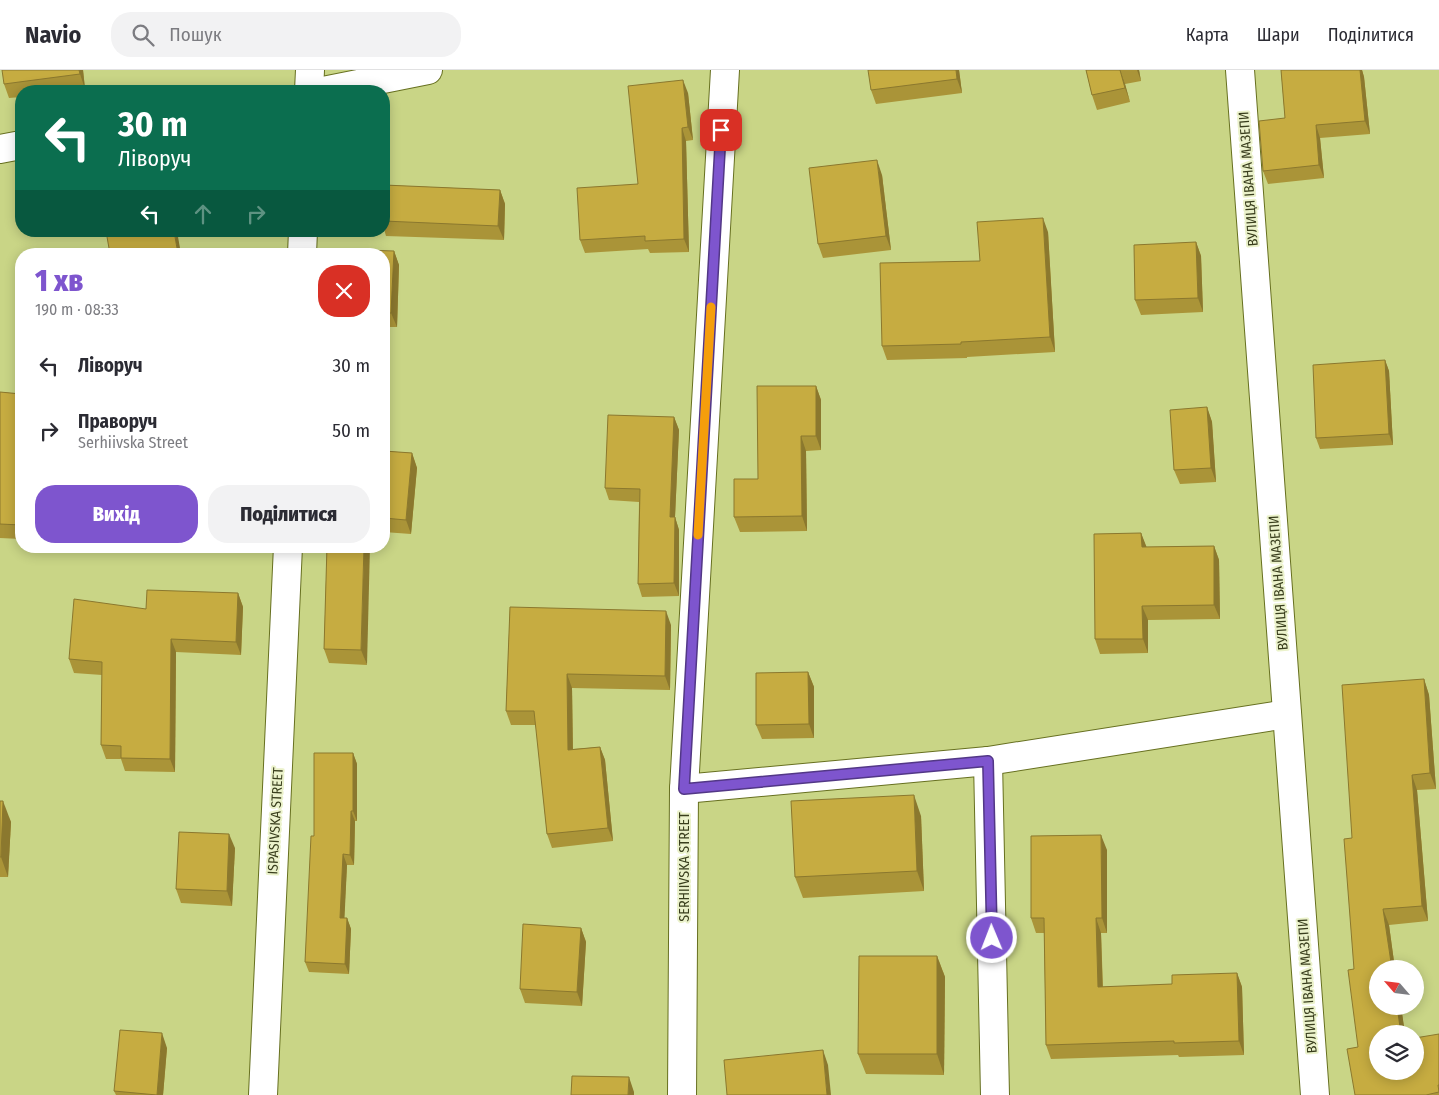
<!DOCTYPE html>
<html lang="uk">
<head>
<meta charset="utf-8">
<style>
  :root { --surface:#fff; --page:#f2f2f3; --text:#2b2b33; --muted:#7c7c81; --line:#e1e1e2; --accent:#7e55ce }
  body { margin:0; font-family:"Fira Sans Condensed",sans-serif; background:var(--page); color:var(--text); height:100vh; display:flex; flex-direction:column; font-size:19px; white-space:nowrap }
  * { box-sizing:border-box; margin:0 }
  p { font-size:16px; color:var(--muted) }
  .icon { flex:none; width:28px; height:28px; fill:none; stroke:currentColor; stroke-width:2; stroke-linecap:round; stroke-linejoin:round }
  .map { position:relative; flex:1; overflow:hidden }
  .drawer { position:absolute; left:15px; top:178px; width:375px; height:305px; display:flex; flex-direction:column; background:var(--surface); border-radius:20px; box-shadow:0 2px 12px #0003 }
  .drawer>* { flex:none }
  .top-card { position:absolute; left:15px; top:15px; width:375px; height:152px; border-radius:20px; box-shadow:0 2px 12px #0003; background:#0b6e4f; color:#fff; overflow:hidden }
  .needle { width:32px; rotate:298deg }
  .fabs { position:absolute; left:1369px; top:890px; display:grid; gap:10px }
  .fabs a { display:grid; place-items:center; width:55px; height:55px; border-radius:50%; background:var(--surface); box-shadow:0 2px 12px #0003; font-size:25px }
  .pin { position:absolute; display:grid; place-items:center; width:42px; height:42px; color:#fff; margin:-21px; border-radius:10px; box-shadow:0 2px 8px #0006 }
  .me { position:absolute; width:55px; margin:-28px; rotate:359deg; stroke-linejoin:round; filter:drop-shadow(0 0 4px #0008) }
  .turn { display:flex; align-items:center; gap:18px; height:105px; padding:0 20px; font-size:22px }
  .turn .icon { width:65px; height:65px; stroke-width:2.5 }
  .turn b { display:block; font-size:35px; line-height:42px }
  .lanes { display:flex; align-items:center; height:48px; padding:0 20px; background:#0003; justify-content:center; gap:25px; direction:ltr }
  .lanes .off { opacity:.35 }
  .round { display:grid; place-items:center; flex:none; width:52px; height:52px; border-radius:20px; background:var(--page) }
  .overview { display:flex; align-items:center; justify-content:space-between; height:85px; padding:0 20px }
  h1 { font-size:30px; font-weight:800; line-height:38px; color:var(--accent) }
  .cta { display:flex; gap:10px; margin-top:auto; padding:10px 20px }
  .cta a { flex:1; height:58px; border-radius:20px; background:var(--accent); color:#fff; font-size:20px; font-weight:800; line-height:58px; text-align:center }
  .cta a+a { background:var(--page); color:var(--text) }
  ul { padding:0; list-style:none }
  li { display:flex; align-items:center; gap:15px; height:65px; padding:0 20px }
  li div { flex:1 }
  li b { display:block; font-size:19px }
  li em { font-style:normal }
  header { display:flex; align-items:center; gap:30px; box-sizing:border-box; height:70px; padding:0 25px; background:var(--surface); border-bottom:1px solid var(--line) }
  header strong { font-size:24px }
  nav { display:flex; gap:28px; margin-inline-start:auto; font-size:18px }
  .search { width:350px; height:45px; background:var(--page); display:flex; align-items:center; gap:12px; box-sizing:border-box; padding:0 18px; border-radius:20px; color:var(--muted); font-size:19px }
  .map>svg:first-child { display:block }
</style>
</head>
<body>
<header>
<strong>Navio</strong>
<div class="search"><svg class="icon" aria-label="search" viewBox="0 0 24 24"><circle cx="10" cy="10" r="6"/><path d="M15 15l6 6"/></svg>Пошук</div>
<nav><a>Карта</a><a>Шари</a><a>Поділитися</a></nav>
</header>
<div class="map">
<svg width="1439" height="1025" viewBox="0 0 1439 1025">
  <rect width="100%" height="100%" fill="#c9d586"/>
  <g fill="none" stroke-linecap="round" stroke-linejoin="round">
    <defs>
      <g id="street">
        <polyline points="1240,0 1315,1025"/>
        <polyline points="309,21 310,0"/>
        <polyline points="323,21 428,0"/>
        <polyline points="0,79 21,75"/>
        <polyline points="302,184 303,161"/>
        <polyline points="988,691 995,1025"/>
        <polyline points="684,719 988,691 1287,644"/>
        <polyline points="263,1025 288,476"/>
        <polyline points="682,1025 684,719 725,0"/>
      </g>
    </defs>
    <use href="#street" stroke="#677020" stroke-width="30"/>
    <use href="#street" stroke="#fff" stroke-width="28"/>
  </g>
  <g fill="#aa9438">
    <polygon points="83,0 85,19 64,21 21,21 21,27 9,28 4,14"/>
    <polygon points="959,0 962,23 876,34 871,20"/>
    <polygon points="1086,0 1139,0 1141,11 1125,14 1130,32 1097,40 1092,25"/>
    <polygon points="1281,0 1362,0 1364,7 1370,64 1320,68 1324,108 1268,114 1263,101 1285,48"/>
    <polygon points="688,23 693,70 686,71 689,182 650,183 648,179 585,183 580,170 638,114"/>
    <polygon points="882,105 891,180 823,188 818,174"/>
    <polygon points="384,115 500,120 505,134 504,170 386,166 384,159"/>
    <polygon points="1048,162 1055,282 967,287 967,288 887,290 882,276 980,191"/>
    <polygon points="1196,172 1201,186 1203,242 1141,245 1135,230"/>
    <polygon points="394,181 399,195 397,257 384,257 384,184"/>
    <polygon points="1385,290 1389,301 1393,375 1320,379 1316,368"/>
    <polygon points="816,316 821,330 821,380 806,381 807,461 740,462 734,447"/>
    <polygon points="0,322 21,324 21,469 0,468"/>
    <polygon points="1207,337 1212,352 1216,412 1180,414 1174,400"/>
    <polygon points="674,347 679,360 675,447 679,460 679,526 642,527 638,514 639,432 609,430 605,418"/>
    <polygon points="384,381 412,383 417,398 411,464 384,462"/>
    <polygon points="1141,463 1146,477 1214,476 1219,490 1220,549 1148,550 1148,583 1100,584 1095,569"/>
    <polygon points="327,476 367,595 329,593 324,579"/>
    <polygon points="238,523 243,537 241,585 176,582 175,702 125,701 121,689 106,689 101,675 102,605 74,603 69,589"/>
    <polygon points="510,537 671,555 670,620 572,618 573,679 600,677 605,690 613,771 552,778 547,764 536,655 511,655 506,641"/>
    <polygon points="808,602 814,617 814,668 762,669 756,655"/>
    <polygon points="1424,609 1429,625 1436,719 1417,720 1428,851 1389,855 1395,899 1378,899 1401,936 1405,964 1378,964 1378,1001 1439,964 1439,1025 1355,1025 1358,977 1354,899 1352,768"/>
    <polygon points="353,683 357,694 357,751 355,751 354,795 347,795 344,848 347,848 351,859 349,904 309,902 305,892 314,766"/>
    <polygon points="0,731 11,752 8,807 0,807"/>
    <polygon points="921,746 924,821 803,828 795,807"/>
    <polygon points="235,778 232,836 181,833 176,819"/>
    <polygon points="1107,780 1107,863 1101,863 1103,917 1172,914 1237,903 1242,917 1244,985 1179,987 1178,985 1051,989 1046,975 1044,863 1036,863 1031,848"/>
    <polygon points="581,858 586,872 582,936 525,933 520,919"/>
    <polygon points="937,886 945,907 944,1005 866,1004 858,984"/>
    <polygon points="167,978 163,1025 116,1025 114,1021"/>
  </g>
  <g fill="#8b782e">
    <polygon points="79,0 83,0 85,19 80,4"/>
    <polygon points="956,0 959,0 962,23 957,9"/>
    <polygon points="1120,0 1125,14 1130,32 1125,18"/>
    <polygon points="1137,0 1139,0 1141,11"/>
    <polygon points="1360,0 1362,0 1364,7 1370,64 1365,51"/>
    <polygon points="683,10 688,23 693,70 688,57"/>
    <polygon points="1316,55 1320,68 1324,108 1319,95"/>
    <polygon points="682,58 686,71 689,182 684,169"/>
    <polygon points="877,90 882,105 891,180 886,166"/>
    <polygon points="500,120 505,134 504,170 498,156"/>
    <polygon points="1043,148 1048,162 1055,282 1050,267"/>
    <polygon points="174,161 177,161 181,184 178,184"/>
    <polygon points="1196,172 1201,186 1203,242 1198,228"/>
    <polygon points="394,181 399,195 397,257 391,243"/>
    <polygon points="1385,290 1389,301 1393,375 1389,364"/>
    <polygon points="816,316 821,330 821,380 816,366"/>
    <polygon points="1207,337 1212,352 1216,412 1211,398"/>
    <polygon points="674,347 679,360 675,447 679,460 679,526 674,513 670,447"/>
    <polygon points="801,366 806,381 807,461 802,446"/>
    <polygon points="412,383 417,398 411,464 406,450"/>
    <polygon points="1141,463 1147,478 1142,477"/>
    <polygon points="364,476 370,476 367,595 361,580"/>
    <polygon points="1214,476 1219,490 1220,549 1214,535"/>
    <polygon points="238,523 243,537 241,585 236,572"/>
    <polygon points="1142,536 1148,550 1148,583 1143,569"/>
    <polygon points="666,541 671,555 670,620 665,606"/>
    <polygon points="171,569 176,582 175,702 170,689"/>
    <polygon points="808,602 814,617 814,668 809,654"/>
    <polygon points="567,604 572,618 573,693 568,680"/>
    <polygon points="1424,609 1429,625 1436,719 1430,703"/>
    <polygon points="600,677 605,690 613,771 608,758"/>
    <polygon points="353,683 357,694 357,751 353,741"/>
    <polygon points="1412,705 1417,720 1428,851 1422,836"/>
    <polygon points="914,725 921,746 924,821 917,801"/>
    <polygon points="3,731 11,752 8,807 1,787"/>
    <polygon points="351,741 355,751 354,795 350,785"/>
    <polygon points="229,764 235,778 232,836 227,821"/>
    <polygon points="1101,765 1107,780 1107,863 1102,848"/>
    <polygon points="343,784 347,795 344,858 340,848"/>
    <polygon points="1383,839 1389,855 1395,899 1392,899"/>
    <polygon points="347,848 351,859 349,904 345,894"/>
    <polygon points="1096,848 1101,863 1103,932 1098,917"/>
    <polygon points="581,858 586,872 582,936 577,922"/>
    <polygon points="937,886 945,907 944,1005 937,984"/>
    <polygon points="1237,903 1242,917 1244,985 1239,971"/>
    <polygon points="1397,936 1401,936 1405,964 1401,964"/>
    <polygon points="162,963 167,978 163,1025 157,1025"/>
    <polygon points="823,980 828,995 831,1025 827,1025"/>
    <polygon points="629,1007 634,1022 634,1025 628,1025"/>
  </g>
  <g fill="#c6ac41" stroke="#8b782e">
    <polygon points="2,0 79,0 80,4 4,14"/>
    <polygon points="868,0 956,0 957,9 871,20"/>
    <polygon points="1086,0 1120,0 1125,18 1092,25"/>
    <polygon points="1281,0 1360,0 1365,51 1316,55 1319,95 1263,101 1259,51 1285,48"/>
    <polygon points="683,10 688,57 682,58 684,169 645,171 645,166 580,170 577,118 638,114 628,16"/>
    <polygon points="877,90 886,166 818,174 809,98"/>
    <polygon points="384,115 500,120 498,156 384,151"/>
    <polygon points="1043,148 1050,267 961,272 961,274 882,276 880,193 980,191 977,152"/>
    <polygon points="106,161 174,161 178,184 110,184"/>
    <polygon points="1196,172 1198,228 1135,230 1134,175"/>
    <polygon points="335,179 394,181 391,243 384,243 384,184 335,184"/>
    <polygon points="1385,290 1389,364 1316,368 1313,295"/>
    <polygon points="757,316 816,316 816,366 801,366 802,446 734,447 734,409 758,409"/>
    <polygon points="0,322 21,324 21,455 0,454"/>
    <polygon points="1207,337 1211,398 1174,400 1170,340"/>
    <polygon points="608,345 674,347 670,447 675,447 674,513 638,514 640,419 605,418"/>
    <polygon points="384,381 412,383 406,450 384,448"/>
    <polygon points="1141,463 1142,477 1214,476 1214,535 1142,536 1143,569 1095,569 1094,464"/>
    <polygon points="327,476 364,476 361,580 324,579"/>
    <polygon points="147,520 238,523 236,572 171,569 170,689 121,688 121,676 101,675 102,592 69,589 74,529 146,539"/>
    <polygon points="510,537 666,541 665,606 567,604 568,680 600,677 608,758 547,764 534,641 506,641"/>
    <polygon points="808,602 809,654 756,655 756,603"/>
    <polygon points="1424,609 1430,703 1412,705 1422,836 1383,839 1392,899 1378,899 1378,936 1397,936 1401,964 1378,964 1378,1001 1415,1001 1415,968 1439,964 1439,1015 1438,1015 1439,1022 1426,1025 1355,1025 1347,979 1358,977 1348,900 1354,899 1344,769 1352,768 1342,615"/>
    <polygon points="314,683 353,683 353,741 351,741 350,785 343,784 340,848 347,848 345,894 305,892 311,766 314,766"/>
    <polygon points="914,725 917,801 795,807 791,731"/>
    <polygon points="0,731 3,731 1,787 0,787"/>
    <polygon points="179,762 229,764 227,821 176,819"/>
    <polygon points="1101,765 1102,848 1096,848 1098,917 1172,914 1172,905 1237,903 1239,971 1174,973 1174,971 1046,975 1044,848 1031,848 1031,766"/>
    <polygon points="523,854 581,858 577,922 520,919"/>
    <polygon points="859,886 937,886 937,984 858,984"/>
    <polygon points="120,960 162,963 157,1025 114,1021"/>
    <polygon points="823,980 827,1025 727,1025 724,990"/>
    <polygon points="572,1006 629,1007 628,1025 571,1025"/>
  </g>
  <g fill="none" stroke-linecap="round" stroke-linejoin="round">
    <defs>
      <polyline id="route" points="721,60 684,719 988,691 992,868"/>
    </defs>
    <use href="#route" stroke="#523786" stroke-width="12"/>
    <use href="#route" stroke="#7e55ce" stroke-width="9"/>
    <polyline stroke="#f59e0b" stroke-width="9" points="698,465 711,237"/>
  </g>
  <g text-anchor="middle" stroke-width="4" stroke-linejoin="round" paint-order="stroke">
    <g font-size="14" fill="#393e1d" stroke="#ebf2cb">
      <text transform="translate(1248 109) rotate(-94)" y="5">ВУЛИЦЯ ІВАНА МАЗЕПИ</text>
      <text transform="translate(1278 513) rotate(-94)" y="5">ВУЛИЦЯ ІВАНА МАЗЕПИ</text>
      <text transform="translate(275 751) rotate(-87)" y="5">ISPASIVSKA STREET</text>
      <text transform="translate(684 797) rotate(-90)" y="5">SERHIIVSKA STREET</text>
      <text transform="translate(1307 916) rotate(-94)" y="5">ВУЛИЦЯ ІВАНА МАЗЕПИ</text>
    </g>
  </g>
</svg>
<div class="fabs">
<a><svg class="needle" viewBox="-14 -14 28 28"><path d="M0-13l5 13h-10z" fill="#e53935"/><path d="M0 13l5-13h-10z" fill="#7c7c81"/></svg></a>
<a><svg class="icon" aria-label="layers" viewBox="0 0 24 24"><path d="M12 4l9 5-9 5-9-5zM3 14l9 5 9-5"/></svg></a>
</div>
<div class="pin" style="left:721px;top:60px;background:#d93025"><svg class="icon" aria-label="arrive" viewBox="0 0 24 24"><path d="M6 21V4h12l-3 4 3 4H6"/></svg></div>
<svg class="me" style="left:992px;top:868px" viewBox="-20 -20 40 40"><circle r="17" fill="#7e55ce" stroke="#fff" stroke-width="3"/><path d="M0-11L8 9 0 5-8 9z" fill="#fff"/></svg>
<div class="top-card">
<div class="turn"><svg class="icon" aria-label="left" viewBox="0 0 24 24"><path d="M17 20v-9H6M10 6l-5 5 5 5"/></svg><div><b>30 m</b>Ліворуч</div></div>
<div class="lanes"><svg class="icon" aria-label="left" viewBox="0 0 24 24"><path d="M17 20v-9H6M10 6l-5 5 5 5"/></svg><svg class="icon off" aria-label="ahead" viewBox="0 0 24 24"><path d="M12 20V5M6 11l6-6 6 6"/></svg><svg class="icon off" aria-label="right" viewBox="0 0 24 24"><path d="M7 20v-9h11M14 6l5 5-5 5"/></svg></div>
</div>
<section class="drawer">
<div class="overview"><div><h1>1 хв</h1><p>190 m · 08:33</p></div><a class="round" style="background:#d93025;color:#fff"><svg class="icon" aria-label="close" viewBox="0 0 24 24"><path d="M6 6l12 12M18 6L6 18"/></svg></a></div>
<ul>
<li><svg class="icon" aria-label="left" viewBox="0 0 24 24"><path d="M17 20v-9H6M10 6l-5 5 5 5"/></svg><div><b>Ліворуч</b></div><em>30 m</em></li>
<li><svg class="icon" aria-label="right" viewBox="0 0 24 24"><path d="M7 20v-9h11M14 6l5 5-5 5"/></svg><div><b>Праворуч</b><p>Serhiivska Street</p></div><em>50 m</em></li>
</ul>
<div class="cta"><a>Вихід</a><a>Поділитися</a></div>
</section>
</div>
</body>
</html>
